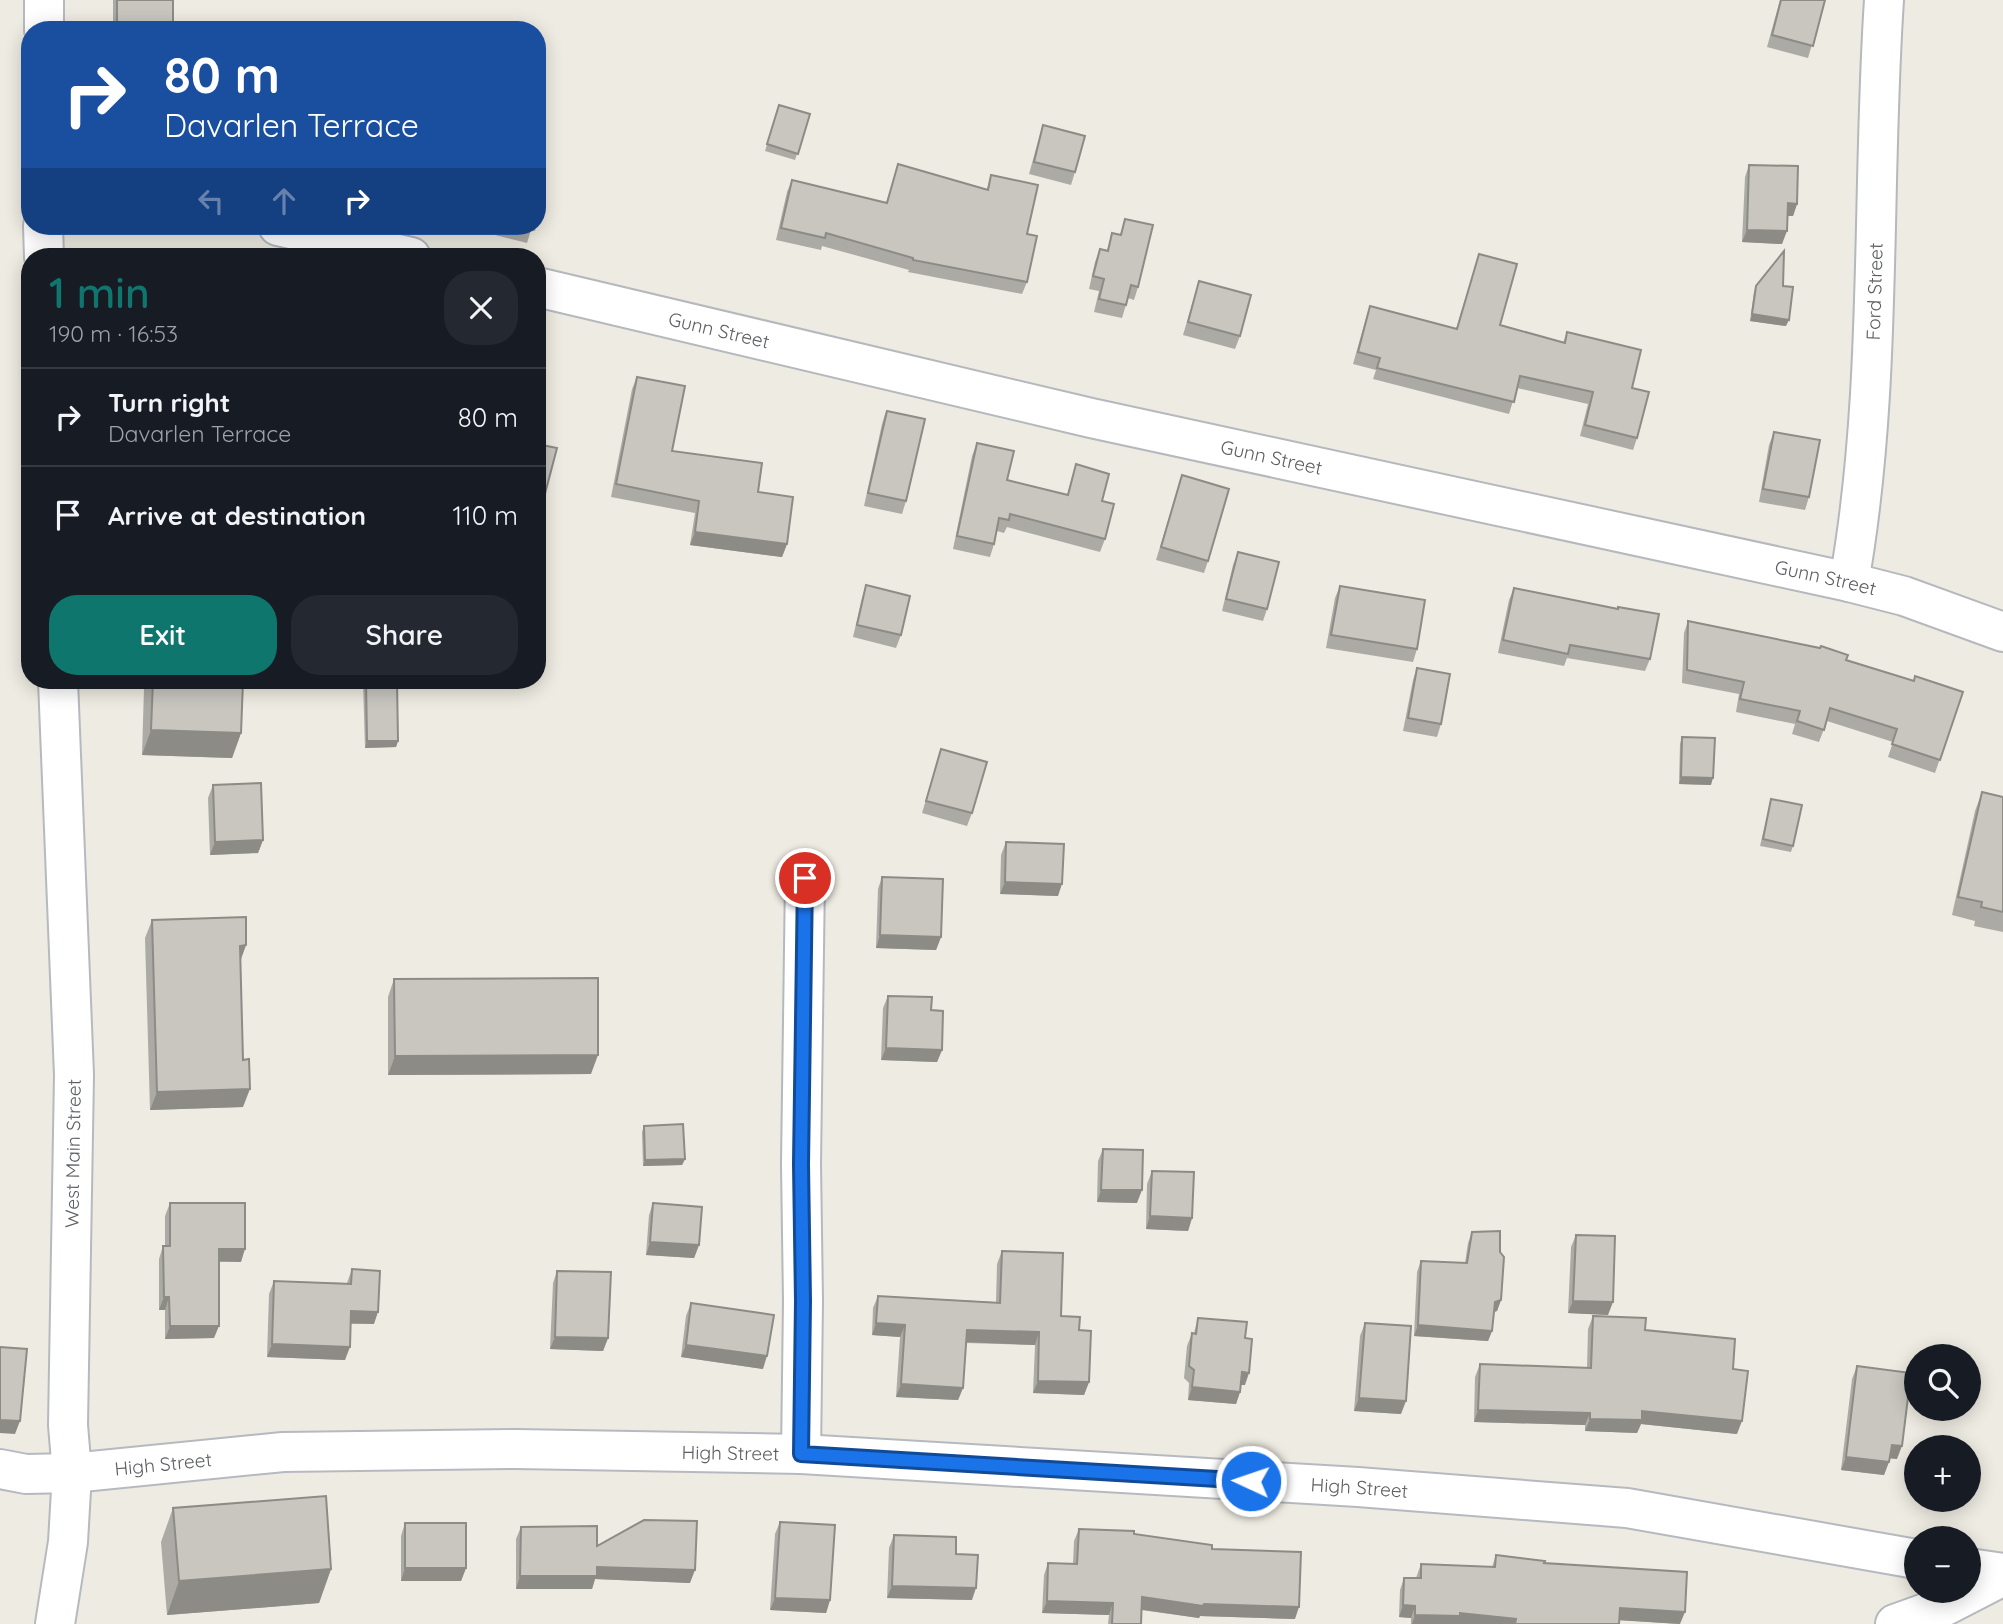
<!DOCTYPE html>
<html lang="en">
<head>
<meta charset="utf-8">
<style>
  :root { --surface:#171b24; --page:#242831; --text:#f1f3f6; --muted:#9ea1a6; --line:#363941; --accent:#0f766e }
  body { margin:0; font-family:Quicksand,sans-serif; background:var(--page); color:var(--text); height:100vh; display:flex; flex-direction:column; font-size:26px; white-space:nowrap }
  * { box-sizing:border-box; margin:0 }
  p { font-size:23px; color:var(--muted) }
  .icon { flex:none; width:38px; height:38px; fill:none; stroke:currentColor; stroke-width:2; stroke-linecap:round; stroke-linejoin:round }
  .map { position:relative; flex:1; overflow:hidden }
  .drawer { position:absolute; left:21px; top:248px; width:525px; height:441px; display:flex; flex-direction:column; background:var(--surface); border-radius:28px; box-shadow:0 4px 18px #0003 }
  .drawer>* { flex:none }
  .hud { position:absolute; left:21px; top:21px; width:525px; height:214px; border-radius:28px; box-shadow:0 4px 18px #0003; background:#1a4fa0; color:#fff; overflow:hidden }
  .tools { position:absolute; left:1904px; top:1344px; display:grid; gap:14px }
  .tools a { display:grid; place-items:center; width:77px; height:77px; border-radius:50%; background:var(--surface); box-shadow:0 4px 18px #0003; font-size:35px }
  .pin { position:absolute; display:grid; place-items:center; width:60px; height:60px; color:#fff; margin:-30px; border:4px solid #fff; border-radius:50%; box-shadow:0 2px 7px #0007 }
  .me { position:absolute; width:77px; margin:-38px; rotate:273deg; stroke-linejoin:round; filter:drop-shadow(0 0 5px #0008) }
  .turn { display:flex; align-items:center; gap:24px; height:147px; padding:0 28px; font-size:32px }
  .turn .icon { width:91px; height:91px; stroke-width:2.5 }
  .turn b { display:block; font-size:49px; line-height:60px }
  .lanes { display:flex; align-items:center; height:66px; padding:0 28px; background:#0003; justify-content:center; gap:35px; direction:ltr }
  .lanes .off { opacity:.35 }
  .round { display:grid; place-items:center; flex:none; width:74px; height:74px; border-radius:28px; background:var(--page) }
  .head { display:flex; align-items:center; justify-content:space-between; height:119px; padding:0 28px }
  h1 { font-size:42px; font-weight:600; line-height:52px; color:var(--accent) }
  .primary-button { display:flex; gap:14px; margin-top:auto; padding:14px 28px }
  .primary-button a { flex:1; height:80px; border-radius:28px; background:var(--accent); color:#fff; font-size:28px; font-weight:600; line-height:80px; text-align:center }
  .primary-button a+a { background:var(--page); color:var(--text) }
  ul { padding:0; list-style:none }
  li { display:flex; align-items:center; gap:21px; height:98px; padding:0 28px; border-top:2px solid var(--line) }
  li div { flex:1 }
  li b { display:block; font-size:26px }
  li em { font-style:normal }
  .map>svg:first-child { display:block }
</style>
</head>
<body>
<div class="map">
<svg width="2003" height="1624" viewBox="0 0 2003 1624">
  <rect width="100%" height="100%" fill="#eeebe2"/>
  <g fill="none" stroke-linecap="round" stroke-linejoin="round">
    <defs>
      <g id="street">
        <polyline points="278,226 411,257"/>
        <path id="s1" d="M537,287L1091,418L1849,582L1904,596L2003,632"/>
        <path id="s2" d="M1849,582C1883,391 1871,193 1884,0"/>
        <polyline points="801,1454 803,1301 801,1164 805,878"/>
        <polyline points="1895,1624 1945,1606 2003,1576"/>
      </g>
      <g id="secondary">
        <polyline points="44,30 44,0"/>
        <polyline points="43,226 44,257"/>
        <path id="s3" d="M0,1469L26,1474L72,1473L283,1452L516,1449L801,1454L1358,1487L1627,1508L1916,1559"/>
        <polyline points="1969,1568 2003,1573"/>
        <path id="s4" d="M55,1624L68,1542L72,1473L68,1425L74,1075L58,681"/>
      </g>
    </defs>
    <use href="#street" stroke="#b5b8bd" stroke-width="42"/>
    <use href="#secondary" stroke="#b6b9bf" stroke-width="42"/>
    <use href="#street" stroke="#fff" stroke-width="38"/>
    <use href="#secondary" stroke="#fff" stroke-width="38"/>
  </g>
  <g fill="#acaaa4">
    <rect x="113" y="0" width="60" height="30"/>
    <polygon points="1780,0 1825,0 1808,58 1767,47"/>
    <polygon points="779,105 810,114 795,160 765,151"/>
    <polygon points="1043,125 1075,172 1071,185 1029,174 1039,138"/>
    <polygon points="898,164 987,189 991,175 1027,234 1027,282 1022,294 908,272 909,270 822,246 821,250 776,240 787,192 792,180 886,203"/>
    <polygon points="1749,165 1797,204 1793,216 1788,216 1782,244 1742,242 1745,177"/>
    <polygon points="1125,219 1138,287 1134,300 1128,298 1122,318 1094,312 1099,291 1089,289 1095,262 1100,249 1107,250 1112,233 1120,235"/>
    <polygon points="485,226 536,226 535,231 531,230 527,243 483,232"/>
    <polygon points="1479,254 1500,325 1563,343 1567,332 1632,388 1637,438 1633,450 1580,436 1588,404 1517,388 1509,414 1373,379 1376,370 1353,364 1366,318 1370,306 1456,329"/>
    <polygon points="1199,281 1240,336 1235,349 1183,335"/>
    <polygon points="1756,286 1783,286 1786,326 1750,321 1754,292"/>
    <polygon points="637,377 672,451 758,492 787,544 782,557 690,545 695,513 611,497 632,389"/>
    <polygon points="886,411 906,501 902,514 864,506 882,424"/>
    <polygon points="1774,432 1809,497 1805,510 1759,502 1769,445"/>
    <polygon points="977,443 1007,480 1067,495 1076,464 1102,501 1105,539 1100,552 1007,527 1004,533 997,531 994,544 990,557 953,549 972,456"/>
    <polygon points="537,444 541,509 537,520"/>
    <polygon points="1182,475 1208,561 1204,573 1156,560"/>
    <polygon points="1238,552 1267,609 1263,621 1222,611 1233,565"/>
    <polygon points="866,585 901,635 896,648 853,637 862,598"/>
    <polygon points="1340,586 1417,649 1413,662 1326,648 1335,598"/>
    <polygon points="1514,588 1617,609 1650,659 1645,671 1567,658 1564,666 1498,653 1509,600"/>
    <polygon points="1688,621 1846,660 1914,681 1963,692 1935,773 1888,757 1893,742 1827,721 1819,742 1792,734 1795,724 1736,712 1739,694 1682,683 1684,633"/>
    <polygon points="1417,668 1441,724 1437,737 1403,731 1413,680"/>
    <polygon points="147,681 243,681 241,733 232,758 142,755 144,688"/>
    <polygon points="363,681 397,681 398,741 396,747 365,748"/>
    <polygon points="1682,737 1711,785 1679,784 1680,744"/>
    <polygon points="941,749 972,813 967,826 922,813"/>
    <polygon points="213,785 263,840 258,853 210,855 208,798"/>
    <polygon points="1982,792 2003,797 2003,932 1974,926 1975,921 1952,915 1975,811"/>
    <polygon points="1771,799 1793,846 1791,852 1760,846"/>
    <polygon points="1006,842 1058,896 1000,894 1001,855"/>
    <polygon points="882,877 941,937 936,950 876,948 878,889"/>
    <polygon points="152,920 246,945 240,962 243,1107 150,1110 145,938"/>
    <polygon points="394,979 591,1074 388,1075 388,997"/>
    <polygon points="888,996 931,1010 942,1050 937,1062 881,1060 883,1008"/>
    <polygon points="644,1126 685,1159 682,1165 643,1166 642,1132"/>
    <polygon points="1103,1149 1137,1203 1097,1202 1098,1161"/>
    <polygon points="1152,1171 1192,1218 1188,1231 1146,1229 1147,1184"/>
    <polygon points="170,1203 241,1262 219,1262 214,1338 165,1339 165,1310 159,1310 159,1259 163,1246 165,1246 165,1216"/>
    <polygon points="653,1203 699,1245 694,1258 646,1255 649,1215"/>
    <polygon points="1472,1232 1501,1300 1497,1311 1494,1312 1492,1331 1488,1341 1414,1336 1417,1272 1421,1261 1465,1263 1468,1243"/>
    <polygon points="1576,1235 1608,1315 1568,1313 1571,1247"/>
    <polygon points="1002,1251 1061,1316 1079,1330 1089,1382 1084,1395 1033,1393 1035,1345 966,1343 963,1388 958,1400 896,1397 900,1337 872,1335 873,1308 878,1296 996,1302 997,1264"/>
    <polygon points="352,1269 374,1324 351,1324 345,1360 267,1357 269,1294 274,1281 347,1283"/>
    <polygon points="557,1271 608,1338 603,1351 550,1349 553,1283"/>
    <polygon points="691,1303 763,1369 681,1357 686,1316"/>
    <polygon points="1593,1316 1733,1369 1737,1434 1641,1424 1637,1433 1585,1431 1585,1425 1474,1422 1475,1377 1480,1364 1587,1368 1588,1329"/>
    <polygon points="1198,1318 1245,1338 1245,1385 1241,1385 1240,1392 1236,1404 1188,1400 1189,1383 1184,1378 1187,1346 1192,1333 1194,1333"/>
    <polygon points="1365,1323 1401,1414 1354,1411 1360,1336"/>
    <polygon points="1857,1366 1897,1459 1890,1458 1884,1475 1841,1470 1852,1379"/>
    <polygon points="173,1508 331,1569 319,1603 167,1615 161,1542"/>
    <polygon points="780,1522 830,1600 826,1613 770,1610 775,1534"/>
    <polygon points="405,1523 466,1568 461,1581 401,1581 401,1536"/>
    <polygon points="521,1527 597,1546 690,1583 595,1579 592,1589 516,1589 516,1539"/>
    <polygon points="1079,1529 1134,1534 1212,1549 1295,1619 1200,1616 1199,1618 1141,1610 1141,1624 1108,1624 1109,1615 1042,1613 1044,1575 1048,1563 1073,1564 1074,1541"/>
    <polygon points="894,1535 956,1554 972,1600 887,1598 889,1548"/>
    <polygon points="1496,1555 1544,1563 1680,1624 1619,1620 1619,1624 1411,1624 1411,1618 1399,1617 1400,1590 1404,1578 1416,1578 1421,1564 1492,1567"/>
  </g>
  <g fill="#8c8b86">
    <polygon points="1788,203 1797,204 1793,216 1783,216"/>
    <polygon points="1747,230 1787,231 1782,244 1742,242"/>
    <polygon points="1752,314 1789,320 1786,326 1750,321"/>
    <polygon points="695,532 787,544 782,557 690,545"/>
    <polygon points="151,730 241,733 232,758 142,755"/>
    <polygon points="367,741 398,741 396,747 365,748"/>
    <polygon points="1681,777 1713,778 1711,785 1679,784"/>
    <polygon points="263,840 258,853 210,855 215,842"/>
    <polygon points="1005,882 1062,884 1058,896 1000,894"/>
    <polygon points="880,935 941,937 936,950 876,948"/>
    <polygon points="246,945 239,964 240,946"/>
    <polygon points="886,1048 942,1050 937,1062 881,1060"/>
    <polygon points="598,1055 591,1074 388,1075 395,1056"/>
    <polygon points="250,1089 243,1107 150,1110 157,1092"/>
    <polygon points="685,1159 682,1165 643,1166 645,1160"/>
    <polygon points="1101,1190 1142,1190 1137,1203 1097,1202"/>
    <polygon points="1150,1216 1192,1218 1188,1231 1146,1229"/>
    <polygon points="650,1242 699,1245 694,1258 646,1255"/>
    <polygon points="219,1249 245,1249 241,1262 214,1261"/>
    <polygon points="164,1297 169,1297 165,1310 159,1310"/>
    <polygon points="1501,1300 1497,1311 1491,1313 1495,1302"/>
    <polygon points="1573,1301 1613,1302 1608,1315 1568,1313"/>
    <polygon points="351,1311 378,1312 374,1324 347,1323"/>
    <polygon points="876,1323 905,1325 900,1337 872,1335"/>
    <polygon points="1418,1325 1492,1331 1488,1341 1414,1336"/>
    <polygon points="170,1326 219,1326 214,1338 165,1339"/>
    <polygon points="967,1330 1039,1332 1035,1345 962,1342"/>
    <polygon points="555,1337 608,1338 603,1351 550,1349"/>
    <polygon points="272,1344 350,1347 345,1360 267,1357"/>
    <polygon points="686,1345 767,1356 763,1369 681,1357"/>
    <polygon points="1242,1372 1249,1373 1245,1385 1237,1385"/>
    <polygon points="1038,1381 1089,1382 1084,1395 1033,1393"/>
    <polygon points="901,1384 963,1388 958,1400 896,1397"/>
    <polygon points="1192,1387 1240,1392 1236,1404 1188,1400"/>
    <polygon points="1359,1398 1406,1401 1401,1414 1354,1411"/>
    <polygon points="1478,1410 1590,1413 1585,1425 1474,1422"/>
    <polygon points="1642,1411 1742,1421 1737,1434 1641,1424 1637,1433 1585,1431 1590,1419"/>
    <polygon points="0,1420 20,1421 15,1434 0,1433"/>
    <polygon points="1892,1445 1902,1446 1897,1459 1887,1458"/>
    <polygon points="1846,1457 1889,1462 1884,1475 1841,1470"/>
    <polygon points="597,1567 695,1570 690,1583 595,1579 592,1589 516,1589 520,1576"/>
    <polygon points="405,1568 466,1568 461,1581 401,1581"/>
    <polygon points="331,1569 319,1603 167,1615 179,1581"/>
    <polygon points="892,1586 976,1588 972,1600 887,1598"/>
    <polygon points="1142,1597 1204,1604 1299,1607 1295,1619 1200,1616 1199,1618 1137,1609"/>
    <polygon points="775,1598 830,1600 826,1613 770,1610"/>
    <polygon points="1047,1601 1113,1603 1109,1615 1042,1613"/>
    <polygon points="1403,1605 1415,1606 1411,1618 1399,1617"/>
    <polygon points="1620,1608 1685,1612 1680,1624 1616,1620"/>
    <polygon points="1460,1613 1516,1619 1514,1624 1412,1624 1415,1615"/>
  </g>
  <g fill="#c8c6bf" stroke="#8c8b86" stroke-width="2">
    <rect x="117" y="0" width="56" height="30"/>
    <polygon points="1781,0 1825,0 1813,46 1772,35"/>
    <polygon points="779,105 810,114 798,154 767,144"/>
    <polygon points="1043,125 1085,136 1075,172 1034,162"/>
    <polygon points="898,164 988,190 991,175 1038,185 1027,234 1037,236 1027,282 913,260 913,258 826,233 825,238 781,228 792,180 887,203"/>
    <polygon points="1749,165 1798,166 1797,204 1788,203 1787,231 1747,230"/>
    <polygon points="537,193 544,195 539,218 537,218"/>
    <polygon points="1125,219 1153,225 1138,287 1131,285 1126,305 1099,299 1104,279 1093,276 1100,249 1108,251 1112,233 1121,235"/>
    <polygon points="514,226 533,226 532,230"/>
    <polygon points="1784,251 1783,286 1793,287 1789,320 1752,314 1756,286"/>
    <polygon points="1479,254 1517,264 1500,325 1565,343 1567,332 1641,350 1632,388 1649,392 1637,438 1585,425 1593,392 1520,376 1514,402 1377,368 1380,358 1358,352 1370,306 1457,329"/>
    <polygon points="1199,281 1251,295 1240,336 1188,322"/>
    <polygon points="637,377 685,386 672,451 762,463 758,492 793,497 787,544 695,532 699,501 616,484"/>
    <polygon points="887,411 925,419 906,501 868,493"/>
    <polygon points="1774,432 1820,440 1809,497 1763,489"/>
    <polygon points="977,443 1014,451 1007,480 1068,495 1076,464 1109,474 1102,501 1114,504 1105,539 1010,514 1009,520 999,518 994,544 957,536"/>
    <polygon points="537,444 557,448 541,509 537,508"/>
    <polygon points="1182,475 1229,489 1208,561 1161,547"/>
    <polygon points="1238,552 1279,562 1267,609 1226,599"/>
    <polygon points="866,585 910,596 901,635 857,625"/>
    <polygon points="1340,586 1425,600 1417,649 1331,635"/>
    <polygon points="1514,588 1618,609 1618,607 1659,614 1650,659 1570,645 1568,654 1503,640"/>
    <polygon points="1688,621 1820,648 1821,646 1848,655 1846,660 1914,681 1915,676 1963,692 1940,760 1892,744 1897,729 1830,708 1824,730 1797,721 1800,711 1740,699 1744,682 1687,670"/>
    <polygon points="1417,668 1450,674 1441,724 1408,718"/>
    <polygon points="153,681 243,681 241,733 151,730"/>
    <polygon points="366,681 397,681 398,741 367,741"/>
    <polygon points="1682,737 1715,738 1713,778 1681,777"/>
    <polygon points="941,749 987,762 972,813 926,801"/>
    <polygon points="261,783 263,840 215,842 213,785"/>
    <polygon points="1982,792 2003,797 2003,912 1981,907 1982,902 1958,897"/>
    <polygon points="1771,799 1802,805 1793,846 1763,839"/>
    <polygon points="1006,842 1064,844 1062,884 1005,882"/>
    <polygon points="882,877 943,879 941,937 880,935"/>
    <polygon points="246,917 246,945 240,946 243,1060 249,1059 250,1089 157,1092 152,920"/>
    <polygon points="598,978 598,1055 395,1056 394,979"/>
    <polygon points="888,996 932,997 931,1010 943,1011 942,1050 886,1048"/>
    <polygon points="683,1124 685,1159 645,1160 644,1126"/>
    <polygon points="1103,1149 1143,1150 1142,1190 1101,1190"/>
    <polygon points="1152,1171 1194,1172 1192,1218 1150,1216"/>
    <polygon points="170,1203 245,1203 245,1249 219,1249 219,1326 170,1326 169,1297 164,1297 163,1246 170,1246"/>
    <polygon points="653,1203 702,1207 699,1245 650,1242"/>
    <polygon points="1500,1231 1500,1252 1504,1257 1501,1300 1495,1302 1492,1331 1418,1325 1421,1261 1467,1263 1472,1232"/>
    <polygon points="1576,1235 1615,1236 1613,1302 1573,1301"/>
    <polygon points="1002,1251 1063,1253 1061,1316 1080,1317 1079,1330 1091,1331 1089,1382 1038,1381 1039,1332 967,1330 963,1388 901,1384 905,1325 876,1323 878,1296 1000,1303"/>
    <polygon points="352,1269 380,1271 378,1312 351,1311 350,1347 272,1344 274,1281 351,1284"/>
    <polygon points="557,1271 611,1272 608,1338 555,1337"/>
    <polygon points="691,1303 774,1315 767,1356 686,1345"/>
    <polygon points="1593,1316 1646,1318 1645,1330 1735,1339 1733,1369 1748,1371 1742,1421 1642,1411 1642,1420 1590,1419 1590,1413 1478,1410 1480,1364 1591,1368"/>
    <polygon points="1198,1318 1247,1322 1245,1338 1252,1339 1249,1373 1242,1372 1240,1392 1192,1387 1194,1370 1189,1366 1192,1333 1196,1334"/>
    <polygon points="1365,1323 1411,1326 1406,1401 1359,1398"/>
    <polygon points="0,1347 27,1349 20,1421 0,1420"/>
    <polygon points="1857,1366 1911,1373 1902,1446 1892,1445 1889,1462 1846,1457"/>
    <polygon points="326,1496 331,1569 179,1581 173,1508"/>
    <polygon points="644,1520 697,1521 695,1570 597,1567 597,1576 520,1576 521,1527 597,1526 597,1546"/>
    <polygon points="780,1522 835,1525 830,1600 775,1598"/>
    <rect x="405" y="1523" width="61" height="45"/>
    <polygon points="1079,1529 1134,1531 1134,1534 1212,1545 1212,1549 1301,1552 1299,1607 1204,1604 1203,1606 1142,1597 1141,1624 1112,1624 1113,1603 1047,1601 1048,1563 1077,1564"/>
    <polygon points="894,1535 956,1537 956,1554 978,1555 976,1588 892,1586"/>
    <polygon points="1496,1555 1545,1561 1544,1563 1687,1572 1685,1612 1620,1608 1619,1624 1515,1624 1516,1619 1460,1613 1460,1616 1415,1615 1415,1606 1403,1605 1404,1578 1421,1578 1421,1564 1495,1567"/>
  </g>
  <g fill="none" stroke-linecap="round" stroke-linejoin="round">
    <defs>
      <polyline id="route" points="805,878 801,1164 803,1301 801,1454 1251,1481"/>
    </defs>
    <use href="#route" stroke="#114b97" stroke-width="18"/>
    <use href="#route" stroke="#1a73e8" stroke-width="12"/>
  </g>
  <g text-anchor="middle" stroke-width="7" stroke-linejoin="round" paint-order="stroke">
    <g font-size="19" fill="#5b5e63" stroke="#fff">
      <text dy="7" stroke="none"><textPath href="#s2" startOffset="292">Ford Street</textPath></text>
      <text dy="7" stroke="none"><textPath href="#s1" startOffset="187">Gunn Street</textPath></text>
      <text dy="7" stroke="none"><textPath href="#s1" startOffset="754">Gunn Street</textPath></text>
      <text dy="7" stroke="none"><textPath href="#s1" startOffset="1321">Gunn Street</textPath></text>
      <text dy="7" stroke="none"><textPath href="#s4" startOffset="472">West Main Street</textPath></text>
      <text dy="7" stroke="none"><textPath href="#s3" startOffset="732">High Street</textPath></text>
      <text dy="7" stroke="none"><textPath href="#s3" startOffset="164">High Street</textPath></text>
      <text dy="7" stroke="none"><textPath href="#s3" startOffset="1362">High Street</textPath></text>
    </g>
  </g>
</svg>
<div class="tools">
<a><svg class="icon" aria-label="search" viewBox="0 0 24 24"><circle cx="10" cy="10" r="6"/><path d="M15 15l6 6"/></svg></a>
<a>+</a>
<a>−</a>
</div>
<div class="pin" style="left:805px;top:878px;background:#d93025"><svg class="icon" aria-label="arrive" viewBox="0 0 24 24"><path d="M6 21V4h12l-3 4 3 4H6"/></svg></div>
<svg class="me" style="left:1251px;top:1481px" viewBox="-20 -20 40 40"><circle r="17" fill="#1a73e8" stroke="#fff" stroke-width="3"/><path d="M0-11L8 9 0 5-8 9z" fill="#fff"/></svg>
<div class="hud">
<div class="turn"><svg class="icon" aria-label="right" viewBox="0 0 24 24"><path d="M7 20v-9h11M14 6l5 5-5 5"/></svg><div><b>80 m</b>Davarlen Terrace</div></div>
<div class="lanes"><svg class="icon off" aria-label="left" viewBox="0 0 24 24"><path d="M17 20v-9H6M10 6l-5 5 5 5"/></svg><svg class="icon off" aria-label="ahead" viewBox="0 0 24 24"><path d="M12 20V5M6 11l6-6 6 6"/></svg><svg class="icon" aria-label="right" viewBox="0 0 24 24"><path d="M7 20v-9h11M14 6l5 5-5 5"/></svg></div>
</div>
<section class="drawer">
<div class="head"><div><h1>1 min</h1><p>190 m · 16:53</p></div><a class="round"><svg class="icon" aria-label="close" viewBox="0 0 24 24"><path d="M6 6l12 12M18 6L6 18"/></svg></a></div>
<ul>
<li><svg class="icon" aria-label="right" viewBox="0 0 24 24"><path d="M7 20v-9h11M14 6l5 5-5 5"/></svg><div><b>Turn right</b><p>Davarlen Terrace</p></div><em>80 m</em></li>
<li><svg class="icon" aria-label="arrive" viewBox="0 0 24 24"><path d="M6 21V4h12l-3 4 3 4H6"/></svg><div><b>Arrive at destination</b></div><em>110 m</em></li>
</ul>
<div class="primary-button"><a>Exit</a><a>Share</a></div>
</section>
</div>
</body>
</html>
